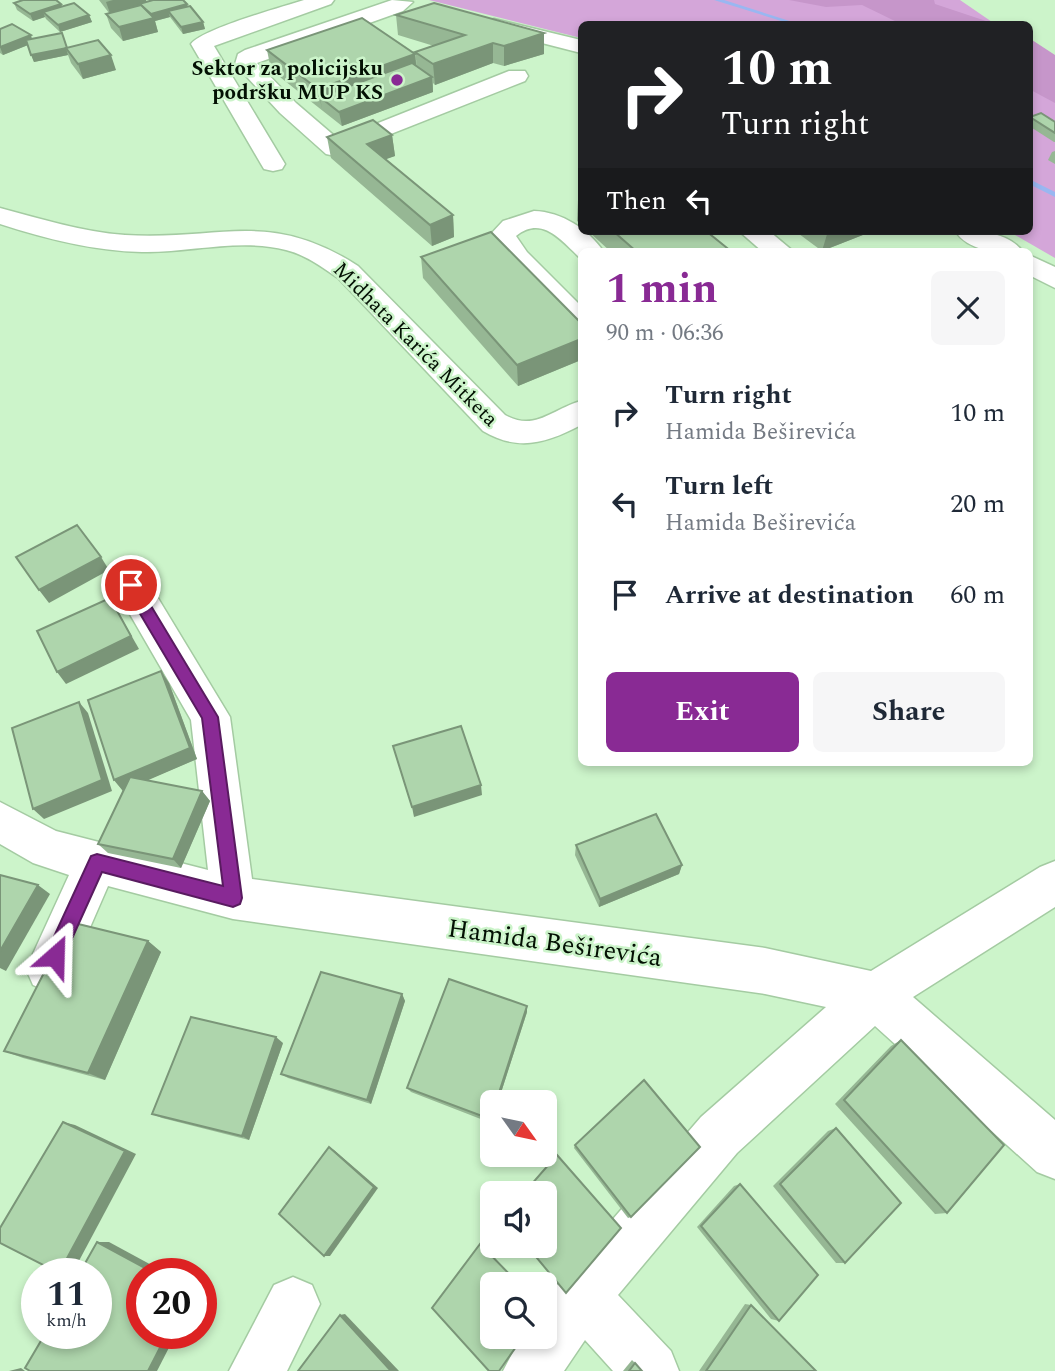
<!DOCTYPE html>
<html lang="en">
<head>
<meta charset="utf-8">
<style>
  :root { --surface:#fff; --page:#f6f6f7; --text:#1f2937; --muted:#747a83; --accent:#892a94 }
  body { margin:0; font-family:Spectral,serif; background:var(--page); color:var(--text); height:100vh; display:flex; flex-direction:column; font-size:26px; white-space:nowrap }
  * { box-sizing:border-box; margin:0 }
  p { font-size:23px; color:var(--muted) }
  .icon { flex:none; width:38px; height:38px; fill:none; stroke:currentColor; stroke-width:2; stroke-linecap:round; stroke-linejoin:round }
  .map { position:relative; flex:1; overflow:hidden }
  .drawer { position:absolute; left:578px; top:248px; width:455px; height:518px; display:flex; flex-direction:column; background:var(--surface); border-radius:10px; box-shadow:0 4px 10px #0003 }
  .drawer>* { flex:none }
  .guide { position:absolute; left:578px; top:21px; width:455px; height:214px; border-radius:10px; box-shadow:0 4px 10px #0003; background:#202124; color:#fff; overflow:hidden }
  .needle { width:46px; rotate:123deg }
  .fabs { position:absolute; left:480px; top:1090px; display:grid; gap:14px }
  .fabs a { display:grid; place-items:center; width:77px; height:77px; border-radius:10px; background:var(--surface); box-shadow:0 4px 10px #0003; font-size:35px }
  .speed { position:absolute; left:21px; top:1258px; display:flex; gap:14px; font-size:35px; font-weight:700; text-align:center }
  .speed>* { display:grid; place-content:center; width:91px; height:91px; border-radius:50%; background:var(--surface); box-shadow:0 4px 10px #0003; line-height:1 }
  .speed small { font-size:18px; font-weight:400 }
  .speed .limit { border:10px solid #d22; background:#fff; color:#111 }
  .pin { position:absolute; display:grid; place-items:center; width:60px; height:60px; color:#fff; margin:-30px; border:4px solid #fff; border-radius:50%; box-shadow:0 2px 7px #0007 }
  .me { position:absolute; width:77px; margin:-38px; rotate:25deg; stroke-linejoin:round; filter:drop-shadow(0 0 5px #0008) }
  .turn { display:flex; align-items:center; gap:24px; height:147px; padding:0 28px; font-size:32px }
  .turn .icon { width:91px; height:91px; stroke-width:2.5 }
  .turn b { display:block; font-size:49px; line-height:60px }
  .then { display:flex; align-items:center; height:66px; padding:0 28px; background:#0003; gap:14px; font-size:26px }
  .round { display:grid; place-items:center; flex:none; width:74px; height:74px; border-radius:10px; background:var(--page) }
  .summary { display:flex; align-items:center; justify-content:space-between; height:119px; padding:0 28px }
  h1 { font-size:42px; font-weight:700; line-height:52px; color:var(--accent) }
  .cta { display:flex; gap:14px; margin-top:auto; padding:14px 28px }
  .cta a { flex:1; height:80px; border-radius:10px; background:var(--accent); color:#fff; font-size:28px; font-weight:700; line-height:80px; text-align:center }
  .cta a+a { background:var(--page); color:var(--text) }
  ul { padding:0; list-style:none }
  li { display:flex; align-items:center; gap:21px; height:91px; padding:0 28px }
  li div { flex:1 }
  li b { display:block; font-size:26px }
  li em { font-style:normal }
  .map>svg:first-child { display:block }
</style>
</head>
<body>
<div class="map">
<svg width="1055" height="1371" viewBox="0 0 1055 1371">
  <rect width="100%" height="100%" fill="#ccf4ca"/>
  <g fill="#d4a6d9">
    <polygon points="429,0 960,0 995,24 581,24 581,38"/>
    <polygon points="1029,48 1055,66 1055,258 1008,231 1029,231"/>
  </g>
  <g fill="#c696ca">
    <polygon points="789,0 934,0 935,4 995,24 901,24 862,5 826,7"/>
    <polygon points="1029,38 1055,55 1055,103 1029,89"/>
  </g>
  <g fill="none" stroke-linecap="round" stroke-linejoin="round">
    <g fill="#99b7f1" fill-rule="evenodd">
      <polygon points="714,0 724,0 799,24 791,24"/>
      <polygon points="1029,179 1055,192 1055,197 1029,184"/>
    </g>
    <defs>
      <g id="minor">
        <path d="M304,0H334L331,4L214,46L285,164L282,169L273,171L264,169L261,164L191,44C202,29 282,7 304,0Z"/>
        <polygon points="392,0 413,2 403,11 257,63 296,103 338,139 509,71 525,71 528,76 525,81 335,156 326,154 280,113 235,64 238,54 245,50"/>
        <polygon points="494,19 581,40 581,53 487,29 483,25 487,21"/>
        <path d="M0,208C42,219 82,232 125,235C220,241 269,208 358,266L505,415C535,432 552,409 581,401V425C547,443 518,452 483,431L338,278C322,267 306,255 286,250C240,238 189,253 142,252C94,251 46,239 0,224Z"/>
        <path d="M534,211C562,212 588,229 604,252H581L580,258C561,240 542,215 516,236L527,252L581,306V332L571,330L507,264L489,236L503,221Z"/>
        <polygon points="739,231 769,231 794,252 763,252"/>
        <path d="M955,231C978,231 1008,231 1023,252C999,252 970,253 955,231Z"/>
        <polygon points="1029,255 1055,267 1055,288 1029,275"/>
        <polygon points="131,571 144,575 230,717 252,879 765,948 871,971 1040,867 1055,861 1055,907 913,997 1055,1120 1055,1179 1037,1172 875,1026 737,1153 618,1295 671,1351 679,1371 613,1371 585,1340 564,1371 503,1371 521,1337 544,1337 544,1303 563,1277 701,1117 826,1007 765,994 233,919 108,886 65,985 49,992 33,985 26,969 69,875 33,863 0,844 0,802 56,831 208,870 191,720 113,585 118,575"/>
        <polygon points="293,1277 312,1285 320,1304 287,1371 229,1371 274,1285"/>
      </g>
    </defs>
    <use href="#minor" stroke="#a4cba2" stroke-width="3"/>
    <use href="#minor" fill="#fff" fill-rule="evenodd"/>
  </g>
  <g fill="#96b794">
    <polygon points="99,0 146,0 146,2 187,4 188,7 203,22 205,29 183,34 170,17 155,21 158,32 123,41 111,28 106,14 109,13"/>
    <polygon points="14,3 61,4 62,6 89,15 92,22 60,32 46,19 45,17 33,21 17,10"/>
    <polygon points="396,15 544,33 544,54 504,66 493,63 435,85 433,83 433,92 342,126 271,70 267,50 415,54 417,67 415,52 434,46 398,35"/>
    <polygon points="0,29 32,39 67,48 116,70 83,79 71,63 68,55 34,62 28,45 3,55 0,53"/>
    <polygon points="1030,117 1055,122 1055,142 1054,142 1029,126"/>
    <polygon points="392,135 395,156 385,159 453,215 454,237 432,246 331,158 327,137"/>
    <polygon points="1055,151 1055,164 1048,160 1052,152"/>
    <polygon points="581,199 581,224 577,221 578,200"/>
    <polygon points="588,231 706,231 732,252 611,252"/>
    <polygon points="795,231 873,231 822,251"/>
    <polygon points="421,257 581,323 581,360 518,386 423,278"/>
    <polygon points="161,671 169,683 197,759 147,780 202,791 210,801 181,868 108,853 98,844 123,791 114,780"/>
    <polygon points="576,845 682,865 679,874 599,907 575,855"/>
    <polygon points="148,941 161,952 105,1080 23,1058 4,1051"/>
    <polygon points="402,994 405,1001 371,1104 288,1078 281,1074"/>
    <polygon points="527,1012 498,1102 492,1102 491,1123 411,1092 407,1088"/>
    <polygon points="901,1040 947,1213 935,1214 835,1104 891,1046"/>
    <polygon points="283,1043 249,1140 162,1118 152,1114"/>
    <polygon points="836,1128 845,1263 836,1263 773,1186 828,1131"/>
    <polygon points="575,1145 631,1217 628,1218 574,1148"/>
    <polygon points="740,1184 779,1321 771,1319 697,1227 734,1186"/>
    <polygon points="745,1304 751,1305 816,1371 699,1371"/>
    <polygon points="632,1360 635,1363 642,1371 623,1371"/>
  </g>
  <g fill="#7a9578">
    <polygon points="113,0 146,0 148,7 111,16 106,2"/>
    <polygon points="61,4 64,11 43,12 45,17 33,21 30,14"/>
    <polygon points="187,4 189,11 168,11 170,17 155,21 158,32 123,41 119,27 151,14"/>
    <polygon points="89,15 92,22 60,32 58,25"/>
    <polygon points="203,22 205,29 183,34 181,27"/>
    <polygon points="544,33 544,54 504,66 504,46"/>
    <polygon points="31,35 33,43 3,55 0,47"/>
    <polygon points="493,43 493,63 435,85 433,64"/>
    <polygon points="66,48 68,55 34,62 31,55"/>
    <polygon points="415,54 417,74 320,97 322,109 318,89"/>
    <polygon points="111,55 116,70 83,79 78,64"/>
    <polygon points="432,77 433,92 342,126 339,112"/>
    <polygon points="392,135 395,156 370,165 367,144"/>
    <polygon points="453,215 454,237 432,246 430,225"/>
    <polygon points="828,231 873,231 822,251"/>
    <polygon points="581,339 581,360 518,386 517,365"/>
    <polygon points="101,557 109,570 49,603 39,590"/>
    <polygon points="110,598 139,649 66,684 57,672"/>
    <polygon points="161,671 169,683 197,759 123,791 114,780"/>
    <polygon points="79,702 88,713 112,791 44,819 33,809"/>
    <polygon points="481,785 482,795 414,817 412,807"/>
    <polygon points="202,791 210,801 181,868 173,859"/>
    <polygon points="682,865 679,874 599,907 600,899"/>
    <polygon points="38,885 50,894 6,971 0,968 0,951"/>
    <polygon points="148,941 161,952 105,1080 88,1073"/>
    <polygon points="402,994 405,1001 371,1104 367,1100"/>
    <polygon points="527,1006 527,1012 498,1102 496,1102"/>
    <polygon points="276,1037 283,1043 249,1140 242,1136"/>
    <polygon points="63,1122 75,1125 136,1154 73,1272 59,1273"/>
    <polygon points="329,1147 334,1150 378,1188 330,1256 324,1256"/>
    <polygon points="97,1242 109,1242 168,1274 156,1274"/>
    <polygon points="345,1314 399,1371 391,1371 340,1315"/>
    <polygon points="167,1334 176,1334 157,1371 148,1371"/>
    <polygon points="21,1368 25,1371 9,1371"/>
  </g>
  <g fill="#aed5ac" stroke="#7a9578" stroke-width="2">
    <polygon points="23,0 56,0 61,4 30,14 14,3"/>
    <polygon points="153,0 183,0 187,4 151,14 141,5 139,4"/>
    <polygon points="74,3 89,15 58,25 43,12"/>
    <polygon points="434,3 544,33 504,46 493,43 433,64 415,52 465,35 396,15"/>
    <polygon points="141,5 154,18 119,27 106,14"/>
    <polygon points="190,6 203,22 181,27 168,11"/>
    <polygon points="362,18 415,54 318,89 267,50"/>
    <polygon points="12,24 31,35 0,47 0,29"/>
    <polygon points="62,33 67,48 31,55 26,40"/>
    <polygon points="98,40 111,55 78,64 66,48"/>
    <polygon points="412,63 432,77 339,112 320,97"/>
    <polygon points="1041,113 1055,122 1055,133 1030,117"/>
    <polygon points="373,120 392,135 367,144 453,215 430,225 327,137"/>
    <polygon points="613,231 706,231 732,252 637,252"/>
    <polygon points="491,232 581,323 581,339 517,365 421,257"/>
    <polygon points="77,525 101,557 39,590 16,557"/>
    <polygon points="110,598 131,636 57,672 37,631"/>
    <polygon points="161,671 190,748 114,780 88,700"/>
    <polygon points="79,702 102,780 33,809 12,728"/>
    <polygon points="461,726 481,785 412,807 393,746"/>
    <polygon points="130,777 202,791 173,859 98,844"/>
    <polygon points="656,814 682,865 600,899 576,845"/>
    <polygon points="0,875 38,885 0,951"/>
    <polygon points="70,922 148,941 88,1073 4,1051"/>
    <polygon points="321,972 402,994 367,1100 281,1074"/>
    <polygon points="449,979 527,1006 496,1102 492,1102 492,1115 490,1119 407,1088"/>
    <polygon points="191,1017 276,1037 242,1136 152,1114"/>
    <polygon points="901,1040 1004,1145 947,1213 844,1100"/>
    <polygon points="644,1080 700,1147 631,1217 575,1145"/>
    <polygon points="63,1122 125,1151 59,1273 0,1243 0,1228"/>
    <polygon points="836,1128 901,1203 845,1263 780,1184"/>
    <polygon points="329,1147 374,1187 324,1256 279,1214"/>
    <polygon points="557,1155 621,1228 566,1293 527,1246 544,1246 544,1194 523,1194"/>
    <polygon points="740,1184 818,1275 779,1321 701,1226"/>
    <polygon points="97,1242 156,1274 142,1274 142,1334 167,1334 148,1371 30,1371 25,1368 45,1334 96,1334 96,1274 79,1274"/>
    <polygon points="480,1244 519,1284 492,1284 492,1337 523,1337 499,1371 489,1371 432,1308"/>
    <polygon points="751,1305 816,1371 706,1371"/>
    <polygon points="340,1315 391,1371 298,1371"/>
    <polygon points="635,1363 642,1371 629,1371"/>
  </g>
  <polygon fill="#892a94" stroke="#591b60" stroke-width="2" points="131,579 136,581 218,717 242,898 240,904 233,907 102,872 61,963 55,965 48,963 45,956 91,856 97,854 223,886 202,718 123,585"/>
  <circle fill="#892a94" stroke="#ccf4ca" stroke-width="2.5" cx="397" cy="80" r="7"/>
  <g text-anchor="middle" stroke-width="5" stroke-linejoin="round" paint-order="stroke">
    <g font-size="21" font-weight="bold" fill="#031003" stroke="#ccf4ca" text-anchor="end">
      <text x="383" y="75">Sektor za policijsku<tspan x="383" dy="24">podršku MUP KS</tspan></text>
    </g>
    <g font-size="21" fill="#031003" stroke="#ccf4ca">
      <text transform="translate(416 344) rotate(45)" y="7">Midhata Karića Mitketa</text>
    </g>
    <g font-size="26" fill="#031003" stroke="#ccf4ca">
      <text transform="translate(555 942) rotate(8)" y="9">Hamida Beširevića</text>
    </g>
  </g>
</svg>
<div class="fabs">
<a><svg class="needle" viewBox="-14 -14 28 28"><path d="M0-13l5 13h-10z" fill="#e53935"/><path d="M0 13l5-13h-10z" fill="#747a83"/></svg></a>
<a><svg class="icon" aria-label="sound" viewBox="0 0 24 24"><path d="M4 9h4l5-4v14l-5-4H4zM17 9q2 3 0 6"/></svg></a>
<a><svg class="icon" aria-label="search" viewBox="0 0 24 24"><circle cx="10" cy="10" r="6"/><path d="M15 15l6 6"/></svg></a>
</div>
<div class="speed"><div>11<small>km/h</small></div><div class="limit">20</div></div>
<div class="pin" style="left:131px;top:585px;background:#d93025"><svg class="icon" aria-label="arrive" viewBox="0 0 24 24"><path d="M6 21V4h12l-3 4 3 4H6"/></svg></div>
<svg class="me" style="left:55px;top:956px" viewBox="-20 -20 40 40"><path d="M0-17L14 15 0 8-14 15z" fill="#892a94" stroke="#fff" stroke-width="4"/></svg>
<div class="guide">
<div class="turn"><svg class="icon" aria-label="right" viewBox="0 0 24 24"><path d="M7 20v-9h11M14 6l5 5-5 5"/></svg><div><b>10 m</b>Turn right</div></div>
<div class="then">Then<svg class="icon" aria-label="left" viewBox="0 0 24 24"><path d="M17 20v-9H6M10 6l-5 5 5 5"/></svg></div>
</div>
<section class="drawer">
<div class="summary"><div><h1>1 min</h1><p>90 m · 06:36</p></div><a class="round"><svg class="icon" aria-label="close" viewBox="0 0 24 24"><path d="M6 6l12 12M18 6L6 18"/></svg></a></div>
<ul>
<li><svg class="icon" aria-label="right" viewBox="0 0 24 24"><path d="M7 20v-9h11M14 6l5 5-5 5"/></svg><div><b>Turn right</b><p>Hamida Beširevića</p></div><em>10 m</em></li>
<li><svg class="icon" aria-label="left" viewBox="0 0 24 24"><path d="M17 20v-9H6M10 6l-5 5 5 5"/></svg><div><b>Turn left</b><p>Hamida Beširevića</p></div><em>20 m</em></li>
<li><svg class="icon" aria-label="arrive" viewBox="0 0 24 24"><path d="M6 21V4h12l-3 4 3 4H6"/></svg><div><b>Arrive at destination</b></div><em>60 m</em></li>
</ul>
<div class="cta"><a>Exit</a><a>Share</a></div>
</section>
</div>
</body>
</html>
